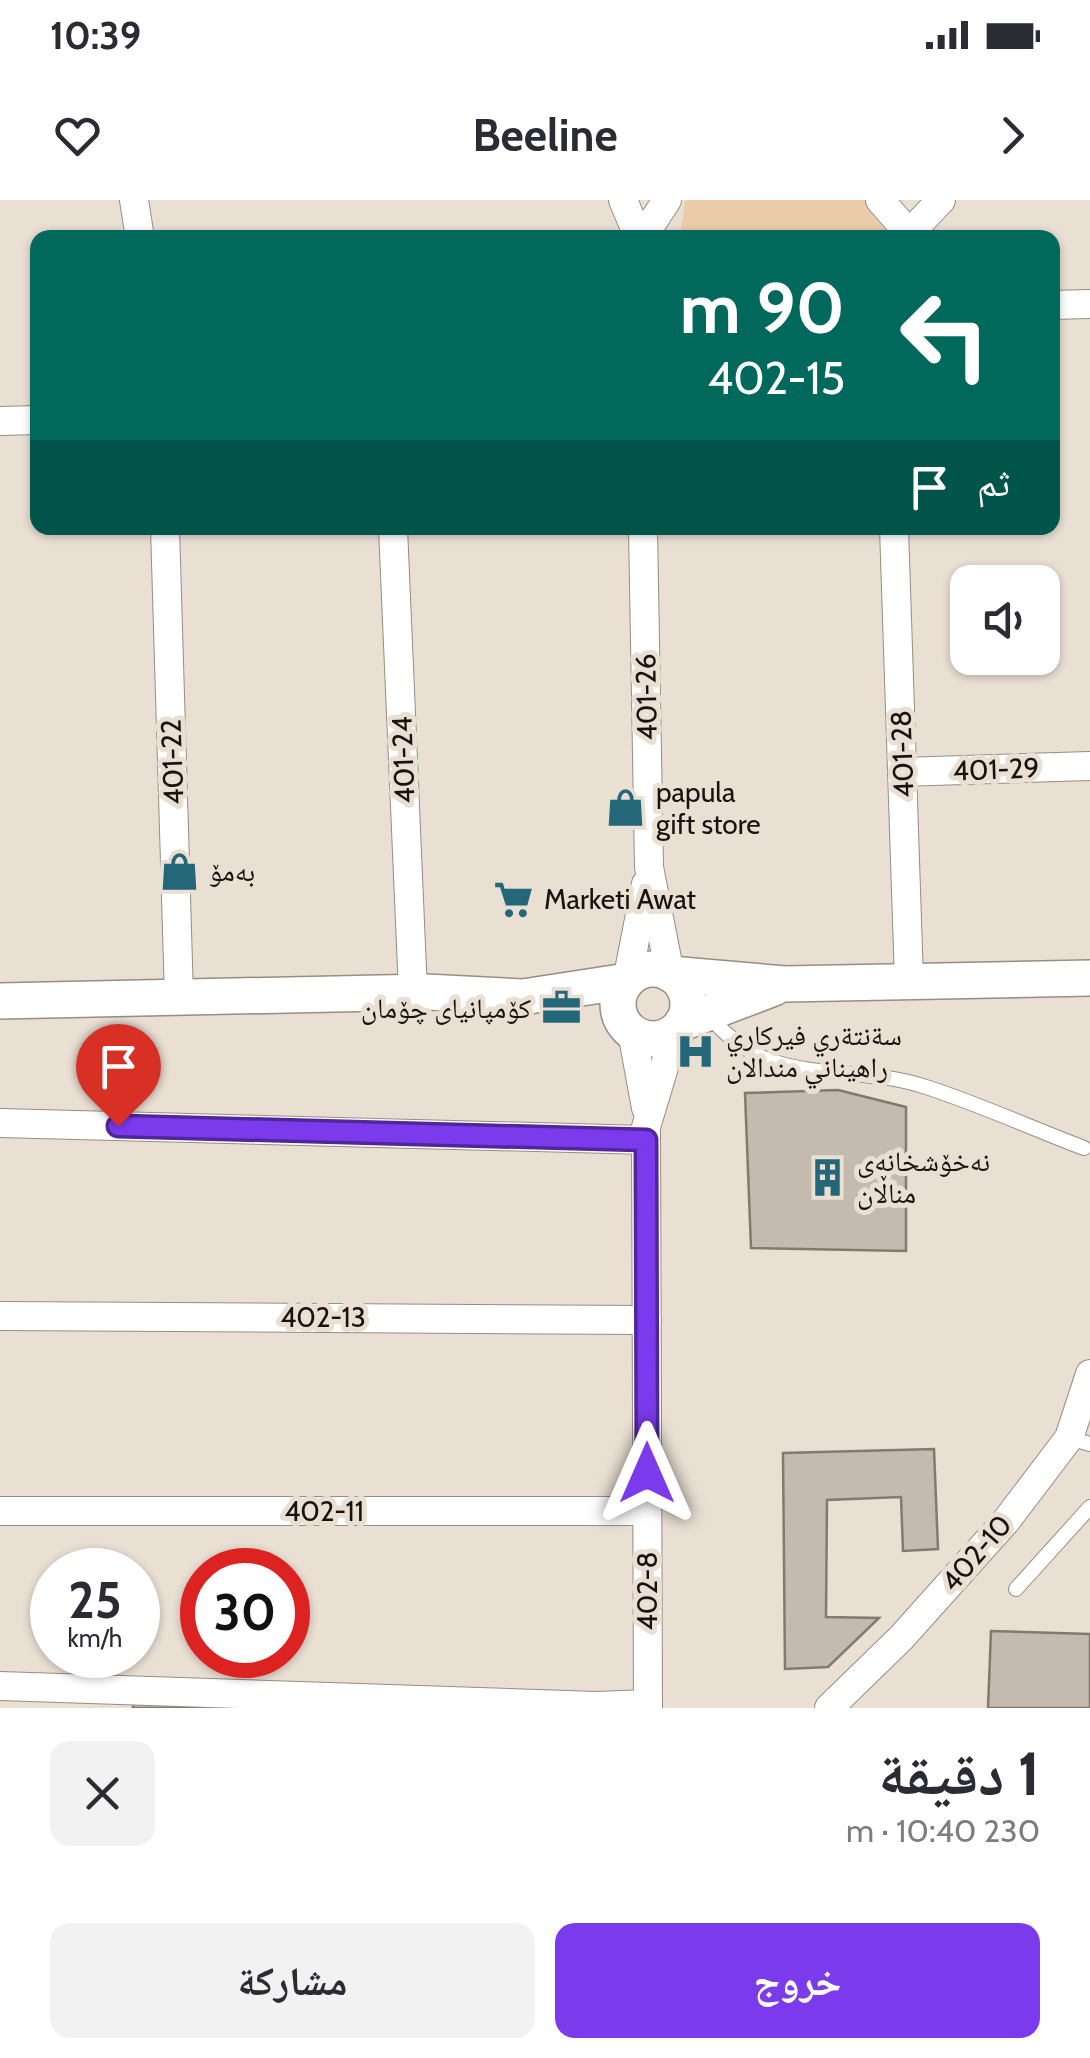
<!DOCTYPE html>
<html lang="ar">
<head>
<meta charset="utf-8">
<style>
  :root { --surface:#fff; --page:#f2f2f3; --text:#2b2b33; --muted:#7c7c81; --accent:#7c3aed }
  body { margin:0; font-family:Cabin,"Noto Naskh Arabic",sans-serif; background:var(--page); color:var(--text); direction:rtl; height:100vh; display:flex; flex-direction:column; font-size:38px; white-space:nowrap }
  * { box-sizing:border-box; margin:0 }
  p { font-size:32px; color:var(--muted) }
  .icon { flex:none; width:55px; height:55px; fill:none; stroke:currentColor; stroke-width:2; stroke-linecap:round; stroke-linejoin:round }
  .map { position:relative; height:1508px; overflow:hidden; direction:ltr }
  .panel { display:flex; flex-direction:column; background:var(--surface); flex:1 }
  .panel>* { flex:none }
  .hud { position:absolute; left:30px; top:30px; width:1030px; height:305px; border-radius:20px; box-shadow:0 2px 8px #0004; direction:rtl; background:#00695c; color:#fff; overflow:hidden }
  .buttons { position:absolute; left:950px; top:365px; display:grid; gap:20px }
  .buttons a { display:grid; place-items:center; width:110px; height:110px; border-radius:20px; background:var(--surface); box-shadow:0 2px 8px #0004; font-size:50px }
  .speed { position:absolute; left:30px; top:1348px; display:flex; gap:20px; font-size:50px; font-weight:700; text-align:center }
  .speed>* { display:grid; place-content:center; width:130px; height:130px; border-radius:50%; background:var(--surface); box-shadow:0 2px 8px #0004; line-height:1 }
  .speed small { font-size:25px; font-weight:400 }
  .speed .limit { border:15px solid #d22; background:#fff; color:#111 }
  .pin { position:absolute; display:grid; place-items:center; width:85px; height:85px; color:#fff; margin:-102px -42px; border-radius:50% 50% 50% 0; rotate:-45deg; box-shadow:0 0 10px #0007 }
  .pin .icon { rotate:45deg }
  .me { position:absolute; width:110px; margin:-55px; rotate:0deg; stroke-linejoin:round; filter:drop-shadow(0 0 8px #0008) }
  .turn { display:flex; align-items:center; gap:35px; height:210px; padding:0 50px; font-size:45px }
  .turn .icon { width:130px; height:130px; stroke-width:2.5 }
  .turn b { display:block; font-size:70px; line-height:85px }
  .then { display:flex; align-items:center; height:95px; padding:0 50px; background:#0003; gap:20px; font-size:38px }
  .round { display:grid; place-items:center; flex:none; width:105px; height:105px; border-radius:20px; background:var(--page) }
  .headline { display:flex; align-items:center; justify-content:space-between; height:170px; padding:0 50px }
  h1 { font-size:60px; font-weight:700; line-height:75px }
  .button { display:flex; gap:20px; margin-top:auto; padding:20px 50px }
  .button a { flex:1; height:115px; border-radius:20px; background:var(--accent); color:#fff; font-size:40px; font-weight:700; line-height:115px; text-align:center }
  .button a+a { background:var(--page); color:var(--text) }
  .status { display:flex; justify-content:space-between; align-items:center; height:70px; padding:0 50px; background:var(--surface); direction:ltr }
  .status svg { height:28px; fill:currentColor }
  header { display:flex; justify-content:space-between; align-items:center; height:130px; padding:0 50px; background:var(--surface); font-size:45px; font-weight:700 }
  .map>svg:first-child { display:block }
</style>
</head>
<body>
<div class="status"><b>10:39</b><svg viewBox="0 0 49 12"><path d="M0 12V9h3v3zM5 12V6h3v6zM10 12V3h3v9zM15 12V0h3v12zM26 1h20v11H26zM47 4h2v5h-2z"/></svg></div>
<header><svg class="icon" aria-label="forward" viewBox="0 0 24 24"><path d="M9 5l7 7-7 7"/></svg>Beeline<svg class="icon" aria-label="heart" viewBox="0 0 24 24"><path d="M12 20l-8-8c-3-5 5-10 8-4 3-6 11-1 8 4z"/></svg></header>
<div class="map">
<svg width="1090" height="1508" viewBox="0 0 1090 1508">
  <rect width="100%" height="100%" fill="#eadfd3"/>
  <polygon fill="#edccaa" points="685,0 873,0 899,38 680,38"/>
  <g fill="#c5baaf" stroke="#83796e" stroke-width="2.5">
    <polygon points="838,890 906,907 906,1051 751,1048 745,893"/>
    <polygon points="934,1249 938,1349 903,1351 901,1297 827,1300 826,1417 879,1418 828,1467 785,1469 783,1253"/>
    <polygon points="991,1431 1090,1434 1090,1508 988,1508"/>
    <polygon points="133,1499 282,1508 133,1508"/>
  </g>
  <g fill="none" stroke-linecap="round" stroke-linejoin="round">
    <defs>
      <g id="service">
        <path d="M708,814C769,892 844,860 926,887C979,904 1031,928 1084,948"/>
        <polyline points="1069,1238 1090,1244"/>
        <polyline points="1016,1389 1090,1307"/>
      </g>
      <g id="minor">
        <polyline points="134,0 140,38"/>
        <polyline points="623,0 639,38"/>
        <polyline points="880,0 907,31"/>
        <polyline points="642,38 667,0"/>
        <polyline points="905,38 941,0"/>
        <polyline points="1052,105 1090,104"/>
        <polyline points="0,221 38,220"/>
        <polyline points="165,328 179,797"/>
        <polyline points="393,328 413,792"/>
        <polyline points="643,328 649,667 670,774"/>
        <polyline points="894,328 909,781"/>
        <polyline points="902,572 1090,566"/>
        <polyline points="627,781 646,684"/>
        <polyline points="632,832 646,908"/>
        <polyline points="0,923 646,940"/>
        <polyline points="0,1116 647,1120"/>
        <polyline points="0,1311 647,1311"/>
        <polyline points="0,1486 597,1506 648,1504"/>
        <polyline points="648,1508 646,927 675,831"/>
        <polyline points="829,1508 901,1438 1006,1321 1069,1238 1090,1174"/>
      </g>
      <g id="tertiary">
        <circle cx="653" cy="804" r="35"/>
        <polyline points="670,774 785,784 1090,778"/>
        <polyline points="0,801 426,792 523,797 627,781"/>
        <polyline points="682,823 774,788"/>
      </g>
    </defs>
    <use href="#service" stroke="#978d82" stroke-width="16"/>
    <use href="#minor" stroke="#978d82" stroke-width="30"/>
    <use href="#tertiary" stroke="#978d82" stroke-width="38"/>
    <use href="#service" stroke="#fff" stroke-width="14"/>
    <use href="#minor" stroke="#fff" stroke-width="28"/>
    <use href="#tertiary" stroke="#fff" stroke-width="35"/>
  </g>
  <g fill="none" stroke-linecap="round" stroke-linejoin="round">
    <defs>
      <polyline id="route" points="118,926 646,940 647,1273"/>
    </defs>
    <use href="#route" stroke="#51269a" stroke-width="25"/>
    <use href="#route" stroke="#7c3aed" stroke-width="18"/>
  </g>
  <defs>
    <symbol id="shop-bare" viewBox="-9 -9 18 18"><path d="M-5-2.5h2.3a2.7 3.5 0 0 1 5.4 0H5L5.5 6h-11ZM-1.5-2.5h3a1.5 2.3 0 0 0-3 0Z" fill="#236778" stroke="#eadfd3" stroke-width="2.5" paint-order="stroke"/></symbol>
    <symbol id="supermarket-bare" viewBox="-9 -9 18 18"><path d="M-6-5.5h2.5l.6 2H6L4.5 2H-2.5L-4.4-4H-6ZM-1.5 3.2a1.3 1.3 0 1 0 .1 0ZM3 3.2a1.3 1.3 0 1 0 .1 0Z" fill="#236778" stroke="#eadfd3" stroke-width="2.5" paint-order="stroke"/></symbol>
    <symbol id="office-bare" viewBox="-9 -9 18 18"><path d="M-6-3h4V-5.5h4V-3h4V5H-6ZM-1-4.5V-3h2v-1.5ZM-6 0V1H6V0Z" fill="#236778" stroke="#eadfd3" stroke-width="2.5" paint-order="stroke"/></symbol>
    <symbol id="hospital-bare" viewBox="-9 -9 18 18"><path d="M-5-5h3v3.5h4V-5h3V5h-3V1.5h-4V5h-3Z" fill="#236778" stroke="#eadfd3" stroke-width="2.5" paint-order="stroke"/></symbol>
    <symbol id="building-bare" viewBox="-9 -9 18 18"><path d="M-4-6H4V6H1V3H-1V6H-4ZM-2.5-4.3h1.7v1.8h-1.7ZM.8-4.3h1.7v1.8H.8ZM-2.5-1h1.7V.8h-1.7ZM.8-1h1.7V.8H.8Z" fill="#236778" stroke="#eadfd3" stroke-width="2.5" paint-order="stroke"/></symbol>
  </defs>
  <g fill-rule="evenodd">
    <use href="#shop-bare" x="598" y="580" width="55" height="55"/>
    <use href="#shop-bare" x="152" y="644" width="55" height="55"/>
    <use href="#supermarket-bare" x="486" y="672" width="55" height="55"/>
    <use href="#office-bare" x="534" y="780" width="55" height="55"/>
    <use href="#hospital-bare" x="668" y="824" width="55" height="55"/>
    <use href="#building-bare" x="800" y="950" width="55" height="55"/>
  </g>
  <g text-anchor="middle" stroke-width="10" stroke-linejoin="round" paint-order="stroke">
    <g font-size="28" fill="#16120e" stroke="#eadfd3">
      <text transform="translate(646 497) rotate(-91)" y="10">401-26</text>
      <text transform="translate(902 554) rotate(-92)" y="10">401-28</text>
      <text transform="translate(403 560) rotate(-92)" y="10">401-24</text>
      <text transform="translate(172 562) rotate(-92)" y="10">401-22</text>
      <text transform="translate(996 569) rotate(-2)" y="10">401-29</text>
      <text x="323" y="1127">402-13</text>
      <text x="324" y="1321">402-11</text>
      <text transform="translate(976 1353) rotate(-49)" y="10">402-10</text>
      <text transform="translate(647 1391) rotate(-90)" y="10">402-8</text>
    </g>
    <g font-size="28" fill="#16120e" stroke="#eadfd3" text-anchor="start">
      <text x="656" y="602">papula<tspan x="656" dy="32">gift store</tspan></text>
      <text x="209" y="681">بەمۆ</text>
      <text x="544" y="709">Marketi Awat</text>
      <text x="531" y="818" text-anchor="end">کۆمپانیای چۆمان</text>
      <text x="726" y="845">سةنتةري فيركاري<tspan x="726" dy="32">راهيناني مندالان</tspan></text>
      <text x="857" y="971">نەخۆشخانەی<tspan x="857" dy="32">مناڵان</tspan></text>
    </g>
  </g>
</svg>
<div class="buttons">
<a><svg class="icon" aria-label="sound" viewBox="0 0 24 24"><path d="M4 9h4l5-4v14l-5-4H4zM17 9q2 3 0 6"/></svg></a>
</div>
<div class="speed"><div>25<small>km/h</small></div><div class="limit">30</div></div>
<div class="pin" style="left:118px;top:926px;background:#d93025"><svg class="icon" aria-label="arrive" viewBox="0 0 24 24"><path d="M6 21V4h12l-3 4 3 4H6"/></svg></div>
<svg class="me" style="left:647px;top:1273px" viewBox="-20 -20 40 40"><path d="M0-17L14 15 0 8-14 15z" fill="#7c3aed" stroke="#fff" stroke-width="4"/></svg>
<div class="hud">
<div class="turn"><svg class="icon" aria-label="left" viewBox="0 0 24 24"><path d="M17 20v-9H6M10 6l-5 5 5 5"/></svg><div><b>90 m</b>402-15</div></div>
<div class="then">ثم<svg class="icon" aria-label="arrive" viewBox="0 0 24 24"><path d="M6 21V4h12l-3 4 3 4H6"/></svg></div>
</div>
</div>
<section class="panel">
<div class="headline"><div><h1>1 دقيقة</h1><p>230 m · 10:40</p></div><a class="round"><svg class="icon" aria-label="close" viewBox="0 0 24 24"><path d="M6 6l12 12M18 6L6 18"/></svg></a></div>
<div class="button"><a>خروج</a><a>مشاركة</a></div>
</section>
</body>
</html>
